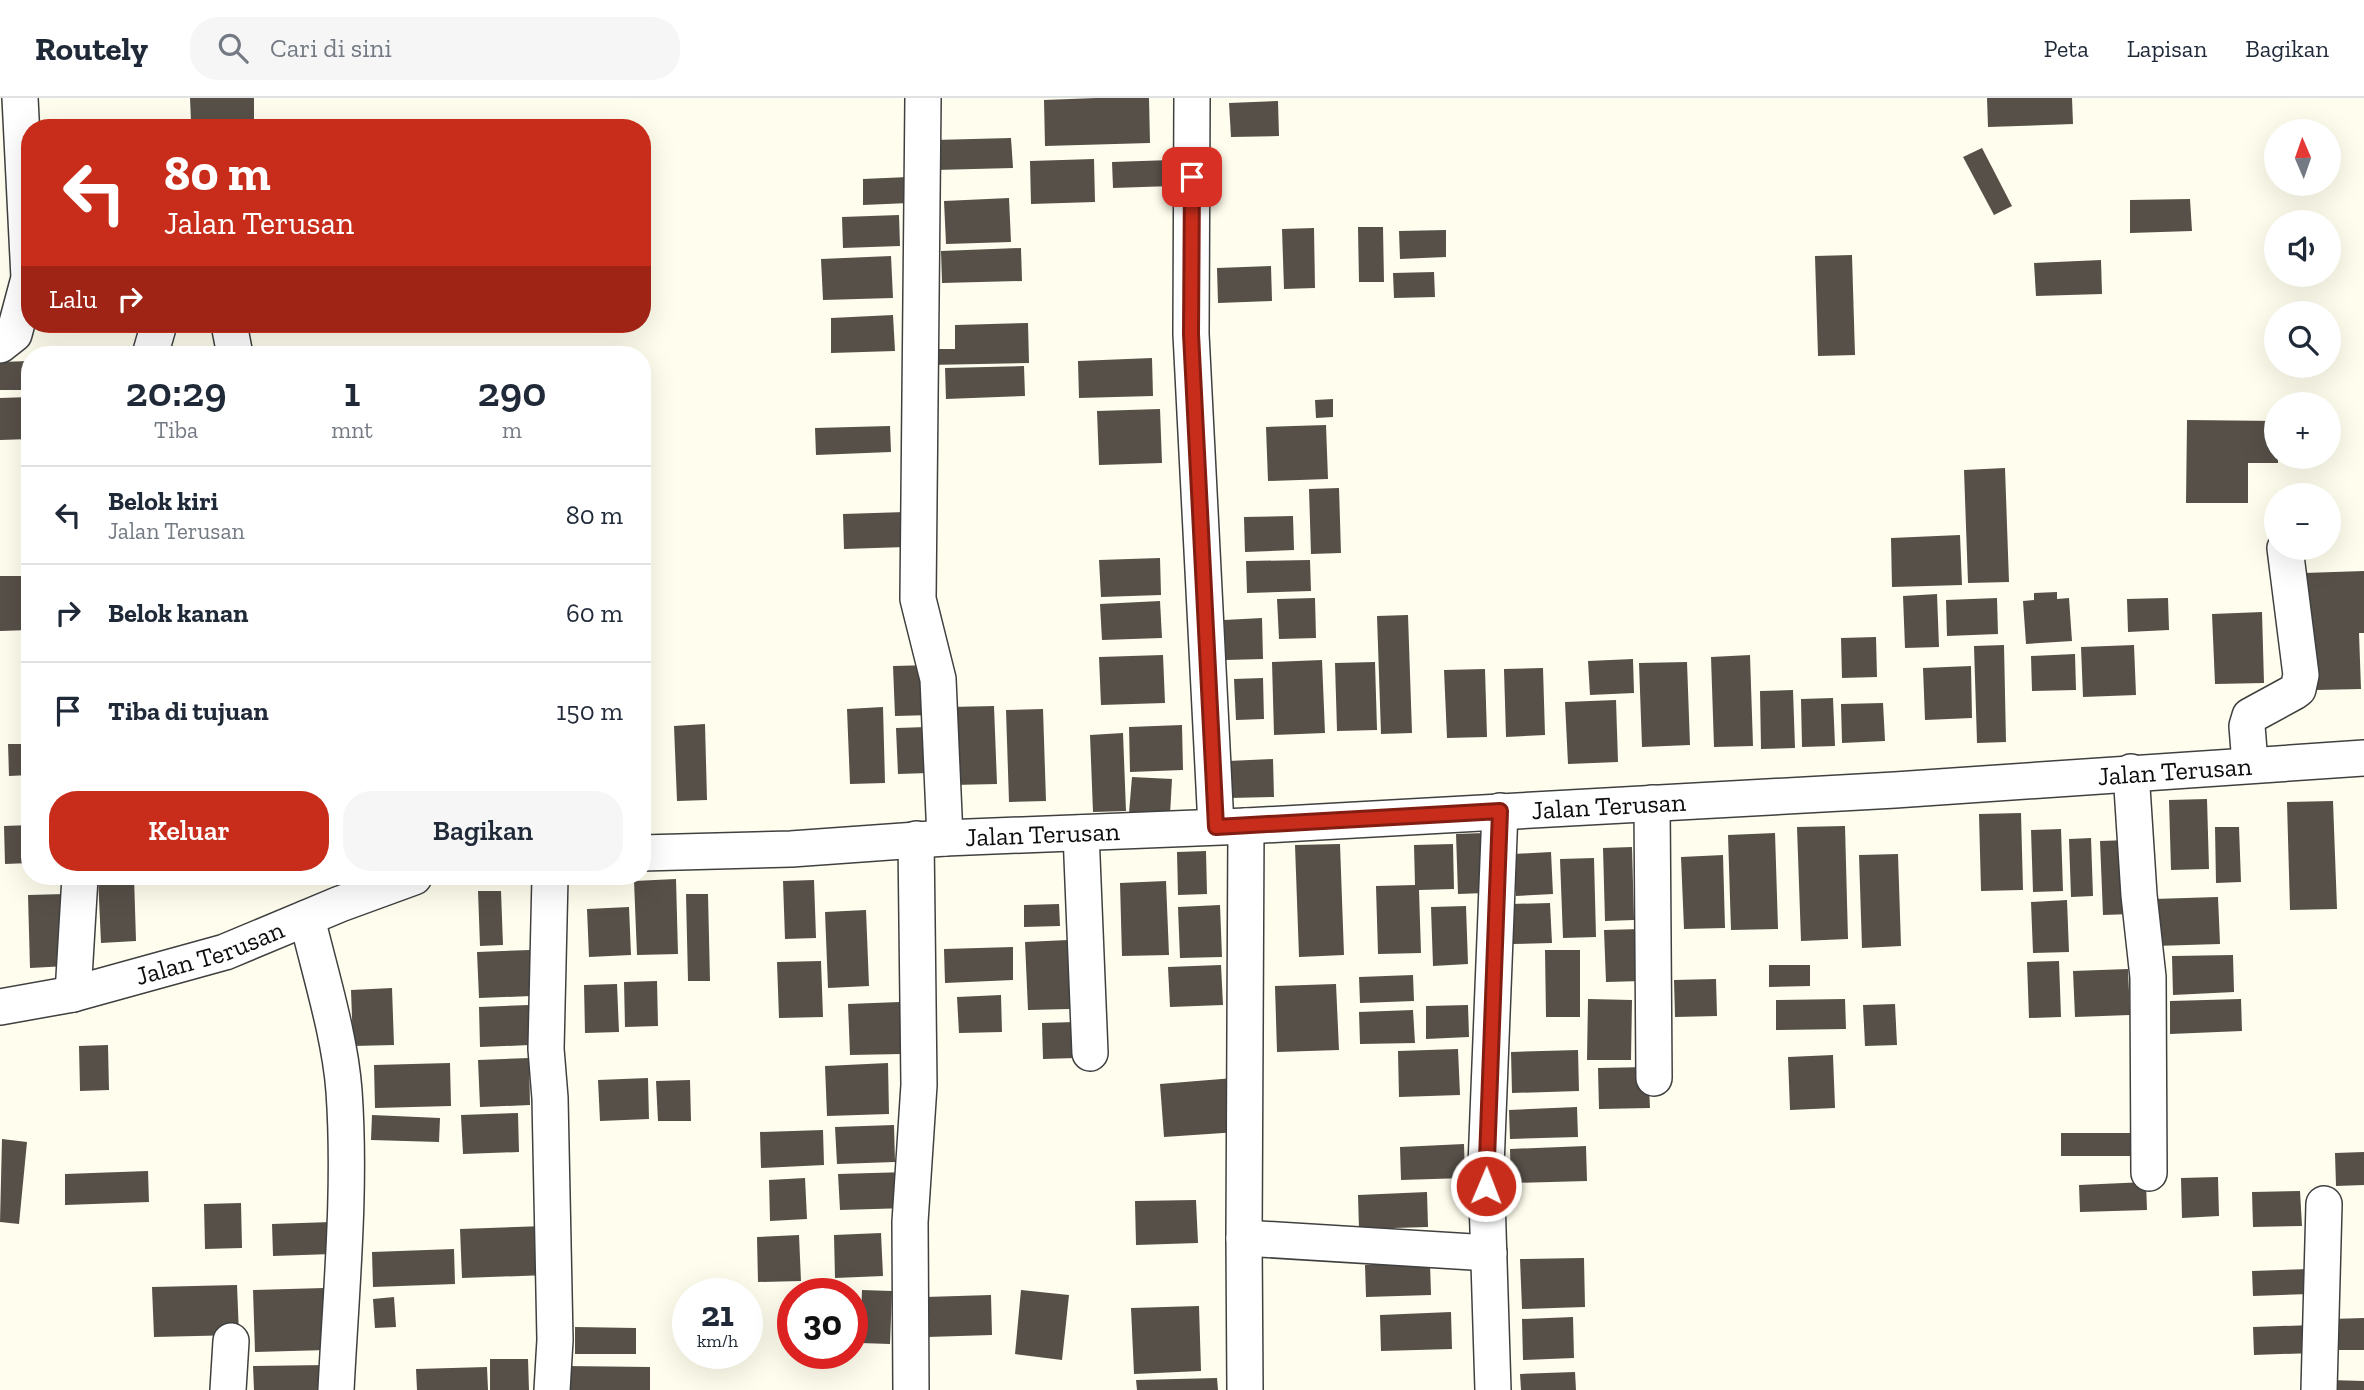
<!DOCTYPE html>
<html lang="id">
<head>
<meta charset="utf-8">
<style>
  :root { --surface:#fff; --page:#f6f6f7; --text:#1f2937; --muted:#747a83; --line:#e0e1e3; --accent:#c82d1b }
  body { margin:0; font-family:"Zilla Slab",serif; background:var(--page); color:var(--text); height:100vh; display:flex; flex-direction:column; font-size:26px; white-space:nowrap }
  * { box-sizing:border-box; margin:0 }
  p { font-size:23px; color:var(--muted) }
  .icon { flex:none; width:38px; height:38px; fill:none; stroke:currentColor; stroke-width:2; stroke-linecap:round; stroke-linejoin:round }
  .map { position:relative; flex:1; overflow:hidden }
  .drawer { position:absolute; left:21px; top:248px; width:630px; height:539px; display:flex; flex-direction:column; background:var(--surface); border-radius:28px; box-shadow:0 7px 28px #0002 }
  .drawer>* { flex:none }
  .banner { position:absolute; left:21px; top:21px; width:630px; height:214px; border-radius:28px; box-shadow:0 7px 28px #0002; background:#c82d1b; color:#fff; overflow:hidden }
  .needle { width:46px; rotate:358deg }
  .fabs { position:absolute; left:2264px; top:21px; display:grid; gap:14px }
  .fabs a { display:grid; place-items:center; width:77px; height:77px; border-radius:50%; background:var(--surface); box-shadow:0 7px 28px #0002; font-size:35px }
  .speed { position:absolute; left:672px; top:1180px; display:flex; gap:14px; font-size:35px; font-weight:700; text-align:center }
  .speed>* { display:grid; place-content:center; width:91px; height:91px; border-radius:50%; background:var(--surface); box-shadow:0 7px 28px #0002; line-height:1 }
  .speed small { font-size:18px; font-weight:400 }
  .speed .limit { border:10px solid #d22; background:#fff; color:#111 }
  .pin { position:absolute; display:grid; place-items:center; width:60px; height:60px; color:#fff; margin:-30px; border-radius:14px; box-shadow:0 4px 10px #0006 }
  .me { position:absolute; width:77px; margin:-38px; rotate:1deg; stroke-linejoin:round; filter:drop-shadow(0 0 5px #0008) }
  .turn { display:flex; align-items:center; gap:24px; height:147px; padding:0 28px; font-size:32px }
  .turn .icon { width:91px; height:91px; stroke-width:2.5 }
  .turn b { display:block; font-size:49px; line-height:60px }
  .then { display:flex; align-items:center; height:66px; padding:0 28px; background:#0003; gap:14px; font-size:26px }
  .eta { display:flex; justify-content:space-evenly; align-items:center; height:119px; text-align:center }
  .eta b { font-size:42px; font-weight:600; line-height:49px }
  .action { display:flex; gap:14px; margin-top:auto; padding:14px 28px }
  .action a { flex:1; height:80px; border-radius:28px; background:var(--accent); color:#fff; font-size:28px; font-weight:600; line-height:80px; text-align:center }
  .action a+a { background:var(--page); color:var(--text) }
  ul { padding:0; list-style:none }
  li { display:flex; align-items:center; gap:21px; height:98px; padding:0 28px; border-top:2px solid var(--line) }
  li div { flex:1 }
  li b { display:block; font-size:26px }
  li em { font-style:normal }
  header { display:flex; align-items:center; gap:42px; box-sizing:border-box; height:98px; padding:0 35px; background:var(--surface); border-bottom:2px solid var(--line) }
  header strong { font-size:33px }
  nav { display:flex; gap:38px; margin-inline-start:auto; font-size:24px }
  .search { width:490px; height:63px; background:var(--page); display:flex; align-items:center; gap:18px; box-sizing:border-box; padding:0 24px; border-radius:28px; color:var(--muted); font-size:26px }
  .map>svg:first-child { display:block }
</style>
</head>
<body>
<header>
<strong>Routely</strong>
<div class="search"><svg class="icon" aria-label="search" viewBox="0 0 24 24"><circle cx="10" cy="10" r="6"/><path d="M15 15l6 6"/></svg>Cari di sini</div>
<nav><a>Peta</a><a>Lapisan</a><a>Bagikan</a></nav>
</header>
<div class="map">
<svg width="2364" height="1292" viewBox="0 0 2364 1292">
  <rect width="100%" height="100%" fill="#fffeee"/>
  <g fill="#575049">
    <polygon points="190,0 254,0 254,30 207,30 206,22 191,23"/>
    <polygon points="1096,0 1149,0 1150,45 1045,48 1044,2"/>
    <polygon points="1987,0 2072,0 2073,26 1988,29"/>
    <polygon points="1278,3 1279,38 1231,39 1229,5"/>
    <polygon points="1011,40 1013,70 935,72 934,42"/>
    <polygon points="1982,50 2012,108 1994,117 1963,59"/>
    <polygon points="1094,61 1095,104 1031,106 1030,63"/>
    <polygon points="1171,62 1172,88 1113,90 1112,64"/>
    <polygon points="908,79 909,105 863,107 863,81"/>
    <polygon points="1009,100 1011,144 946,146 944,103"/>
    <polygon points="2190,101 2192,133 2130,135 2130,102"/>
    <polygon points="899,117 900,148 843,150 842,119"/>
    <polygon points="1358,129 1383,129 1384,184 1359,184"/>
    <polygon points="1314,130 1315,190 1284,191 1282,131"/>
    <polygon points="1446,132 1446,159 1400,161 1399,133"/>
    <polygon points="1021,150 1022,183 942,185 941,153"/>
    <polygon points="1852,157 1855,257 1818,258 1815,158"/>
    <polygon points="891,158 893,200 823,202 821,161"/>
    <polygon points="2101,162 2102,196 2036,198 2034,165"/>
    <polygon points="1271,168 1272,203 1218,205 1217,170"/>
    <polygon points="1434,174 1435,199 1394,200 1393,175"/>
    <polygon points="893,217 895,253 831,255 831,220"/>
    <polygon points="1028,225 1029,265 928,267 928,251 955,251 955,227"/>
    <polygon points="1152,260 1153,298 1079,300 1078,263"/>
    <polygon points="30,263 30,292 0,292 0,264"/>
    <polygon points="1024,268 1025,298 946,301 945,270"/>
    <polygon points="30,299 30,341 0,342 0,300"/>
    <polygon points="1333,301 1333,319 1316,320 1315,302"/>
    <polygon points="1160,311 1162,365 1099,367 1097,313"/>
    <polygon points="2187,322 2277,323 2278,365 2248,365 2248,405 2186,405"/>
    <polygon points="1326,327 1328,381 1268,383 1266,329"/>
    <polygon points="890,328 891,354 816,357 815,330"/>
    <polygon points="2005,370 2009,484 1968,485 1964,372"/>
    <polygon points="1339,390 1341,455 1311,456 1309,391"/>
    <polygon points="905,414 906,449 844,451 843,416"/>
    <polygon points="1293,418 1294,452 1245,454 1244,419"/>
    <polygon points="1960,437 1962,487 1892,489 1891,440"/>
    <polygon points="1160,460 1161,497 1101,499 1099,462"/>
    <polygon points="1310,462 1311,493 1247,495 1246,463"/>
    <polygon points="2364,473 2364,535 2359,535 2361,591 2316,592 2315,543 2306,544 2304,475"/>
    <polygon points="0,478 30,478 30,532 0,533"/>
    <polygon points="2057,494 2057,501 2069,500 2072,543 2026,546 2023,503 2034,502 2034,495"/>
    <polygon points="1937,496 1939,549 1905,550 1903,498"/>
    <polygon points="1315,500 1316,540 1279,541 1277,501"/>
    <polygon points="1997,500 1998,536 1947,538 1946,502"/>
    <polygon points="2168,500 2169,532 2128,534 2127,501"/>
    <polygon points="1160,503 1162,540 1102,542 1100,506"/>
    <polygon points="2262,514 2264,585 2215,586 2212,516"/>
    <polygon points="1408,517 1412,635 1381,636 1377,518"/>
    <polygon points="1262,520 1263,561 1226,562 1224,522"/>
    <polygon points="1876,539 1877,579 1842,580 1841,540"/>
    <polygon points="2004,547 2006,644 1977,645 1974,548"/>
    <polygon points="2134,547 2136,597 2083,599 2081,549"/>
    <polygon points="2075,556 2076,592 2032,593 2031,558"/>
    <polygon points="1163,557 1165,605 1101,607 1099,559"/>
    <polygon points="1750,557 1753,648 1714,649 1711,559"/>
    <polygon points="1633,561 1634,595 1590,597 1588,563"/>
    <polygon points="1322,562 1325,635 1274,637 1272,564"/>
    <polygon points="1375,564 1377,632 1337,633 1335,565"/>
    <polygon points="1687,564 1690,647 1642,649 1639,565"/>
    <polygon points="931,567 933,617 895,618 893,568"/>
    <polygon points="1971,568 1972,620 1925,622 1923,570"/>
    <polygon points="1543,570 1545,637 1506,639 1504,571"/>
    <polygon points="1485,571 1487,639 1447,640 1444,572"/>
    <polygon points="1263,580 1264,621 1236,622 1234,581"/>
    <polygon points="1793,592 1795,650 1761,651 1760,593"/>
    <polygon points="1833,600 1835,648 1802,649 1801,601"/>
    <polygon points="1616,602 1618,664 1568,666 1565,604"/>
    <polygon points="1883,605 1885,643 1842,645 1841,606"/>
    <polygon points="994,608 997,686 953,687 950,609"/>
    <polygon points="883,609 885,685 850,686 847,611"/>
    <polygon points="1043,611 1046,703 1009,704 1006,612"/>
    <polygon points="705,626 707,702 677,703 674,628"/>
    <polygon points="1182,627 1183,672 1130,674 1129,629"/>
    <polygon points="927,629 929,675 898,676 896,630"/>
    <polygon points="1123,635 1126,713 1093,714 1090,637"/>
    <polygon points="8,646 30,646 30,677 9,678"/>
    <polygon points="1273,661 1274,699 1230,700 1228,663"/>
    <polygon points="1132,679 1172,681 1170,717 1129,715"/>
    <polygon points="2207,701 2209,771 2171,772 2169,702"/>
    <polygon points="2333,703 2337,811 2290,812 2287,704"/>
    <polygon points="2021,715 2023,792 1981,793 1979,716"/>
    <polygon points="30,727 30,765 5,766 4,728"/>
    <polygon points="1845,728 1848,841 1801,843 1797,729"/>
    <polygon points="2215,729 2239,729 2241,784 2216,785"/>
    <polygon points="2061,731 2063,793 2033,794 2031,732"/>
    <polygon points="1484,735 1486,795 1458,796 1456,736"/>
    <polygon points="1775,735 1778,831 1731,832 1728,737"/>
    <polygon points="2091,740 2093,798 2071,799 2069,741"/>
    <polygon points="2129,742 2132,816 2103,817 2100,743"/>
    <polygon points="1340,746 1344,857 1299,859 1295,747"/>
    <polygon points="1453,746 1454,791 1419,792 1421,855 1378,856 1376,788 1415,787 1414,747"/>
    <polygon points="1632,749 1634,822 1605,823 1603,750"/>
    <polygon points="1206,753 1207,796 1178,797 1177,754"/>
    <polygon points="1551,754 1553,796 1516,798 1514,756"/>
    <polygon points="1898,756 1901,848 1862,850 1859,757"/>
    <polygon points="1723,757 1725,830 1684,831 1681,759"/>
    <polygon points="1594,760 1596,839 1563,840 1560,761"/>
    <polygon points="98,779 134,779 136,843 101,845"/>
    <polygon points="676,781 678,856 637,857 634,783"/>
    <polygon points="814,782 816,840 785,841 783,783"/>
    <polygon points="1166,783 1169,857 1122,858 1120,785"/>
    <polygon points="478,793 501,793 503,847 480,848"/>
    <polygon points="65,796 67,868 30,870 28,797"/>
    <polygon points="686,796 708,796 710,883 688,883"/>
    <polygon points="2218,799 2220,846 2154,848 2153,801"/>
    <polygon points="2067,802 2069,854 2033,855 2031,804"/>
    <polygon points="1550,805 1552,845 1512,846 1511,806"/>
    <polygon points="1059,806 1060,828 1024,829 1024,807"/>
    <polygon points="1220,807 1222,859 1180,860 1178,809"/>
    <polygon points="1466,808 1468,866 1433,868 1431,809"/>
    <polygon points="629,809 631,857 589,859 587,811"/>
    <polygon points="866,812 869,888 828,890 825,814"/>
    <polygon points="1641,831 1642,883 1606,884 1604,832"/>
    <polygon points="1068,842 1070,911 1028,912 1025,844"/>
    <polygon points="1013,849 1013,882 945,885 944,851"/>
    <polygon points="530,852 531,898 479,900 477,854"/>
    <polygon points="1545,852 1580,852 1580,919 1546,919"/>
    <polygon points="2233,857 2234,894 2173,897 2172,858"/>
    <polygon points="821,863 823,919 779,920 777,864"/>
    <polygon points="2059,863 2061,919 2029,920 2027,864"/>
    <polygon points="1221,867 1223,907 1170,909 1168,869"/>
    <polygon points="1769,867 1810,867 1810,888 1769,889"/>
    <polygon points="2128,871 2130,917 2075,919 2073,873"/>
    <polygon points="1413,877 1414,903 1360,905 1359,879"/>
    <polygon points="1716,881 1717,918 1675,919 1674,882"/>
    <polygon points="657,883 658,928 625,929 624,884"/>
    <polygon points="617,886 619,934 585,935 584,887"/>
    <polygon points="1336,886 1339,952 1277,954 1275,888"/>
    <polygon points="392,890 394,947 353,948 351,892"/>
    <polygon points="1001,897 1002,934 959,935 957,899"/>
    <polygon points="1588,901 1632,902 1631,962 1587,962"/>
    <polygon points="1845,901 1846,931 1776,932 1776,902"/>
    <polygon points="2241,901 2242,933 2170,936 2170,903"/>
    <polygon points="900,904 902,956 850,957 848,906"/>
    <polygon points="1895,906 1897,947 1865,948 1863,907"/>
    <polygon points="529,907 530,947 480,949 479,909"/>
    <polygon points="1468,907 1469,939 1426,941 1426,908"/>
    <polygon points="1413,912 1415,945 1360,946 1359,914"/>
    <polygon points="1075,924 1076,960 1043,961 1042,925"/>
    <polygon points="108,947 109,992 80,993 79,948"/>
    <polygon points="1458,951 1460,997 1399,999 1398,953"/>
    <polygon points="1578,952 1579,993 1512,995 1511,954"/>
    <polygon points="1833,957 1835,1010 1790,1012 1788,959"/>
    <polygon points="529,960 530,1007 480,1009 478,962"/>
    <polygon points="450,965 451,1008 375,1010 374,967"/>
    <polygon points="888,965 889,1016 827,1018 825,968"/>
    <polygon points="1648,969 1650,1010 1599,1011 1598,970"/>
    <polygon points="648,980 649,1021 600,1023 598,982"/>
    <polygon points="1234,980 1238,1034 1164,1039 1160,986"/>
    <polygon points="690,982 691,1023 658,1023 656,983"/>
    <polygon points="1577,1009 1578,1039 1510,1041 1509,1012"/>
    <polygon points="518,1015 519,1054 463,1056 461,1017"/>
    <polygon points="372,1017 440,1020 439,1044 371,1042"/>
    <polygon points="894,1027 895,1064 837,1066 835,1029"/>
    <polygon points="823,1032 824,1067 761,1070 760,1034"/>
    <rect x="2061" y="1035" width="72" height="23"/>
    <polygon points="2,1041 27,1044 19,1126 0,1124"/>
    <polygon points="1464,1046 1465,1080 1401,1082 1400,1049"/>
    <polygon points="1586,1048 1587,1083 1511,1085 1510,1051"/>
    <polygon points="2364,1054 2364,1087 2336,1088 2335,1055"/>
    <polygon points="148,1073 149,1104 65,1107 65,1076"/>
    <polygon points="907,1074 908,1110 840,1112 838,1076"/>
    <polygon points="2218,1079 2219,1118 2182,1120 2181,1080"/>
    <polygon points="805,1080 807,1121 770,1123 769,1082"/>
    <polygon points="2146,1084 2147,1112 2080,1114 2079,1087"/>
    <polygon points="2300,1093 2302,1128 2253,1129 2252,1094"/>
    <polygon points="1427,1094 1428,1129 1359,1131 1358,1097"/>
    <polygon points="1196,1102 1198,1145 1136,1147 1135,1103"/>
    <polygon points="241,1105 242,1150 205,1151 204,1106"/>
    <polygon points="331,1124 332,1156 273,1158 272,1126"/>
    <polygon points="545,1128 547,1177 462,1180 460,1131"/>
    <polygon points="881,1135 883,1178 835,1180 834,1137"/>
    <polygon points="799,1137 801,1183 758,1184 757,1139"/>
    <polygon points="454,1151 455,1186 373,1189 372,1154"/>
    <polygon points="1584,1160 1585,1209 1522,1211 1520,1161"/>
    <polygon points="1430,1165 1431,1197 1366,1199 1365,1167"/>
    <polygon points="2309,1171 2310,1196 2253,1198 2252,1173"/>
    <polygon points="237,1187 239,1237 154,1239 152,1189"/>
    <polygon points="324,1190 327,1252 255,1254 253,1192"/>
    <polygon points="862,1192 892,1193 890,1246 860,1245"/>
    <polygon points="1021,1192 1069,1197 1062,1262 1015,1256"/>
    <polygon points="991,1197 992,1237 927,1239 925,1199"/>
    <polygon points="394,1199 396,1229 375,1230 373,1201"/>
    <polygon points="1199,1208 1201,1273 1134,1276 1131,1210"/>
    <polygon points="1451,1214 1452,1251 1381,1253 1380,1217"/>
    <polygon points="1573,1219 1574,1260 1523,1262 1522,1221"/>
    <polygon points="2364,1220 2364,1252 2332,1252 2331,1221"/>
    <polygon points="2313,1227 2314,1255 2254,1257 2253,1229"/>
    <polygon points="575,1229 636,1230 636,1256 575,1256"/>
    <polygon points="490,1261 528,1261 529,1292 490,1292"/>
    <polygon points="326,1267 326,1292 254,1292 253,1268"/>
    <polygon points="566,1268 650,1269 650,1292 566,1292"/>
    <polygon points="487,1269 488,1292 417,1292 416,1271"/>
    <polygon points="1575,1274 1576,1292 1521,1292 1520,1276"/>
    <polygon points="1217,1280 1218,1292 1137,1292 1136,1282"/>
    <polygon points="2330,1282 2364,1283 2364,1292 2330,1292"/>
  </g>
  <g fill="none" stroke-linecap="round" stroke-linejoin="round">
    <defs>
      <g id="minor">
        <polyline points="923,0 918,501 938,581 945,740"/>
        <polyline points="1192,0 1191,236 1216,728"/>
        <polyline points="229,226 235,257"/>
        <polyline points="0,247 14,236 29,180 20,0"/>
        <polyline points="150,257 159,226"/>
        <polyline points="2250,666 2247,628 2250,618 2294,594 2298,591 2301,577 2285,450"/>
        <polyline points="2131,674 2139,797 2148,879 2149,1075"/>
        <polyline points="1652,705 1654,980"/>
        <polyline points="1081,735 1090,955"/>
        <path id="s1" d="M642,755L791,751L945,740L1246,728L1895,692L2364,660"/>
        <polyline points="550,779 546,951 550,1000 555,1242 552,1292"/>
        <path d="M307,820C320,875 340,938 344,993C351,1092 341,1193 336,1292"/>
        <polyline points="73,896 80,779"/>
        <path id="s2" d="M0,909L73,896L225,854L340,806L414,779"/>
        <polyline points="1244,1140 1489,1155"/>
        <polyline points="228,1292 231,1243"/>
        <polyline points="911,1292 910,1124 919,987 916,741"/>
        <polyline points="1245,1292 1244,1140 1246,728"/>
        <polyline points="1493,1292 1486,1068 1500,713"/>
        <polyline points="2319,1292 2324,1106"/>
      </g>
    </defs>
    <use href="#minor" stroke="#404040" stroke-width="38"/>
    <use href="#minor" stroke="#fff" stroke-width="35"/>
  </g>
  <g fill="none" stroke-linecap="round" stroke-linejoin="round">
    <defs>
      <polyline id="route" points="1192,79 1191,236 1216,729 1500,713 1486,1088"/>
    </defs>
    <use href="#route" stroke="#821d12" stroke-width="18"/>
    <use href="#route" stroke="#c82d1b" stroke-width="12"/>
  </g>
  <g text-anchor="middle" stroke-width="7" stroke-linejoin="round" paint-order="stroke">
    <g font-size="26" fill="#0d0d0d" stroke="#fff">
      <text dy="9" stroke="none"><textPath href="#s1" startOffset="1535">Jalan Terusan</textPath></text>
      <text dy="9" stroke="none"><textPath href="#s1" startOffset="968">Jalan Terusan</textPath></text>
      <text dy="9" stroke="none"><textPath href="#s1" startOffset="401">Jalan Terusan</textPath></text>
      <text dy="9" stroke="none"><textPath href="#s2" startOffset="217">Jalan Terusan</textPath></text>
    </g>
  </g>
</svg>
<div class="fabs">
<a><svg class="needle" viewBox="-14 -14 28 28"><path d="M0-13l5 13h-10z" fill="#e53935"/><path d="M0 13l5-13h-10z" fill="#747a83"/></svg></a>
<a><svg class="icon" aria-label="sound" viewBox="0 0 24 24"><path d="M4 9h4l5-4v14l-5-4H4zM17 9q2 3 0 6"/></svg></a>
<a><svg class="icon" aria-label="search" viewBox="0 0 24 24"><circle cx="10" cy="10" r="6"/><path d="M15 15l6 6"/></svg></a>
<a>+</a>
<a>−</a>
</div>
<div class="speed"><div>21<small>km/h</small></div><div class="limit">30</div></div>
<div class="pin" style="left:1192px;top:79px;background:#d93025"><svg class="icon" aria-label="arrive" viewBox="0 0 24 24"><path d="M6 21V4h12l-3 4 3 4H6"/></svg></div>
<svg class="me" style="left:1486px;top:1088px" viewBox="-20 -20 40 40"><circle r="17" fill="#c82d1b" stroke="#fff" stroke-width="3"/><path d="M0-11L8 9 0 5-8 9z" fill="#fff"/></svg>
<div class="banner">
<div class="turn"><svg class="icon" aria-label="left" viewBox="0 0 24 24"><path d="M17 20v-9H6M10 6l-5 5 5 5"/></svg><div><b>80 m</b>Jalan Terusan</div></div>
<div class="then">Lalu<svg class="icon" aria-label="right" viewBox="0 0 24 24"><path d="M7 20v-9h11M14 6l5 5-5 5"/></svg></div>
</div>
<section class="drawer">
<div class="eta">
<div><b>20:29</b><p>Tiba</p></div>
<div><b>1</b><p>mnt</p></div>
<div><b>290</b><p>m</p></div>
</div>
<ul>
<li><svg class="icon" aria-label="left" viewBox="0 0 24 24"><path d="M17 20v-9H6M10 6l-5 5 5 5"/></svg><div><b>Belok kiri</b><p>Jalan Terusan</p></div><em>80 m</em></li>
<li><svg class="icon" aria-label="right" viewBox="0 0 24 24"><path d="M7 20v-9h11M14 6l5 5-5 5"/></svg><div><b>Belok kanan</b></div><em>60 m</em></li>
<li><svg class="icon" aria-label="arrive" viewBox="0 0 24 24"><path d="M6 21V4h12l-3 4 3 4H6"/></svg><div><b>Tiba di tujuan</b></div><em>150 m</em></li>
</ul>
<div class="action"><a>Keluar</a><a>Bagikan</a></div>
</section>
</div>
</body>
</html>
